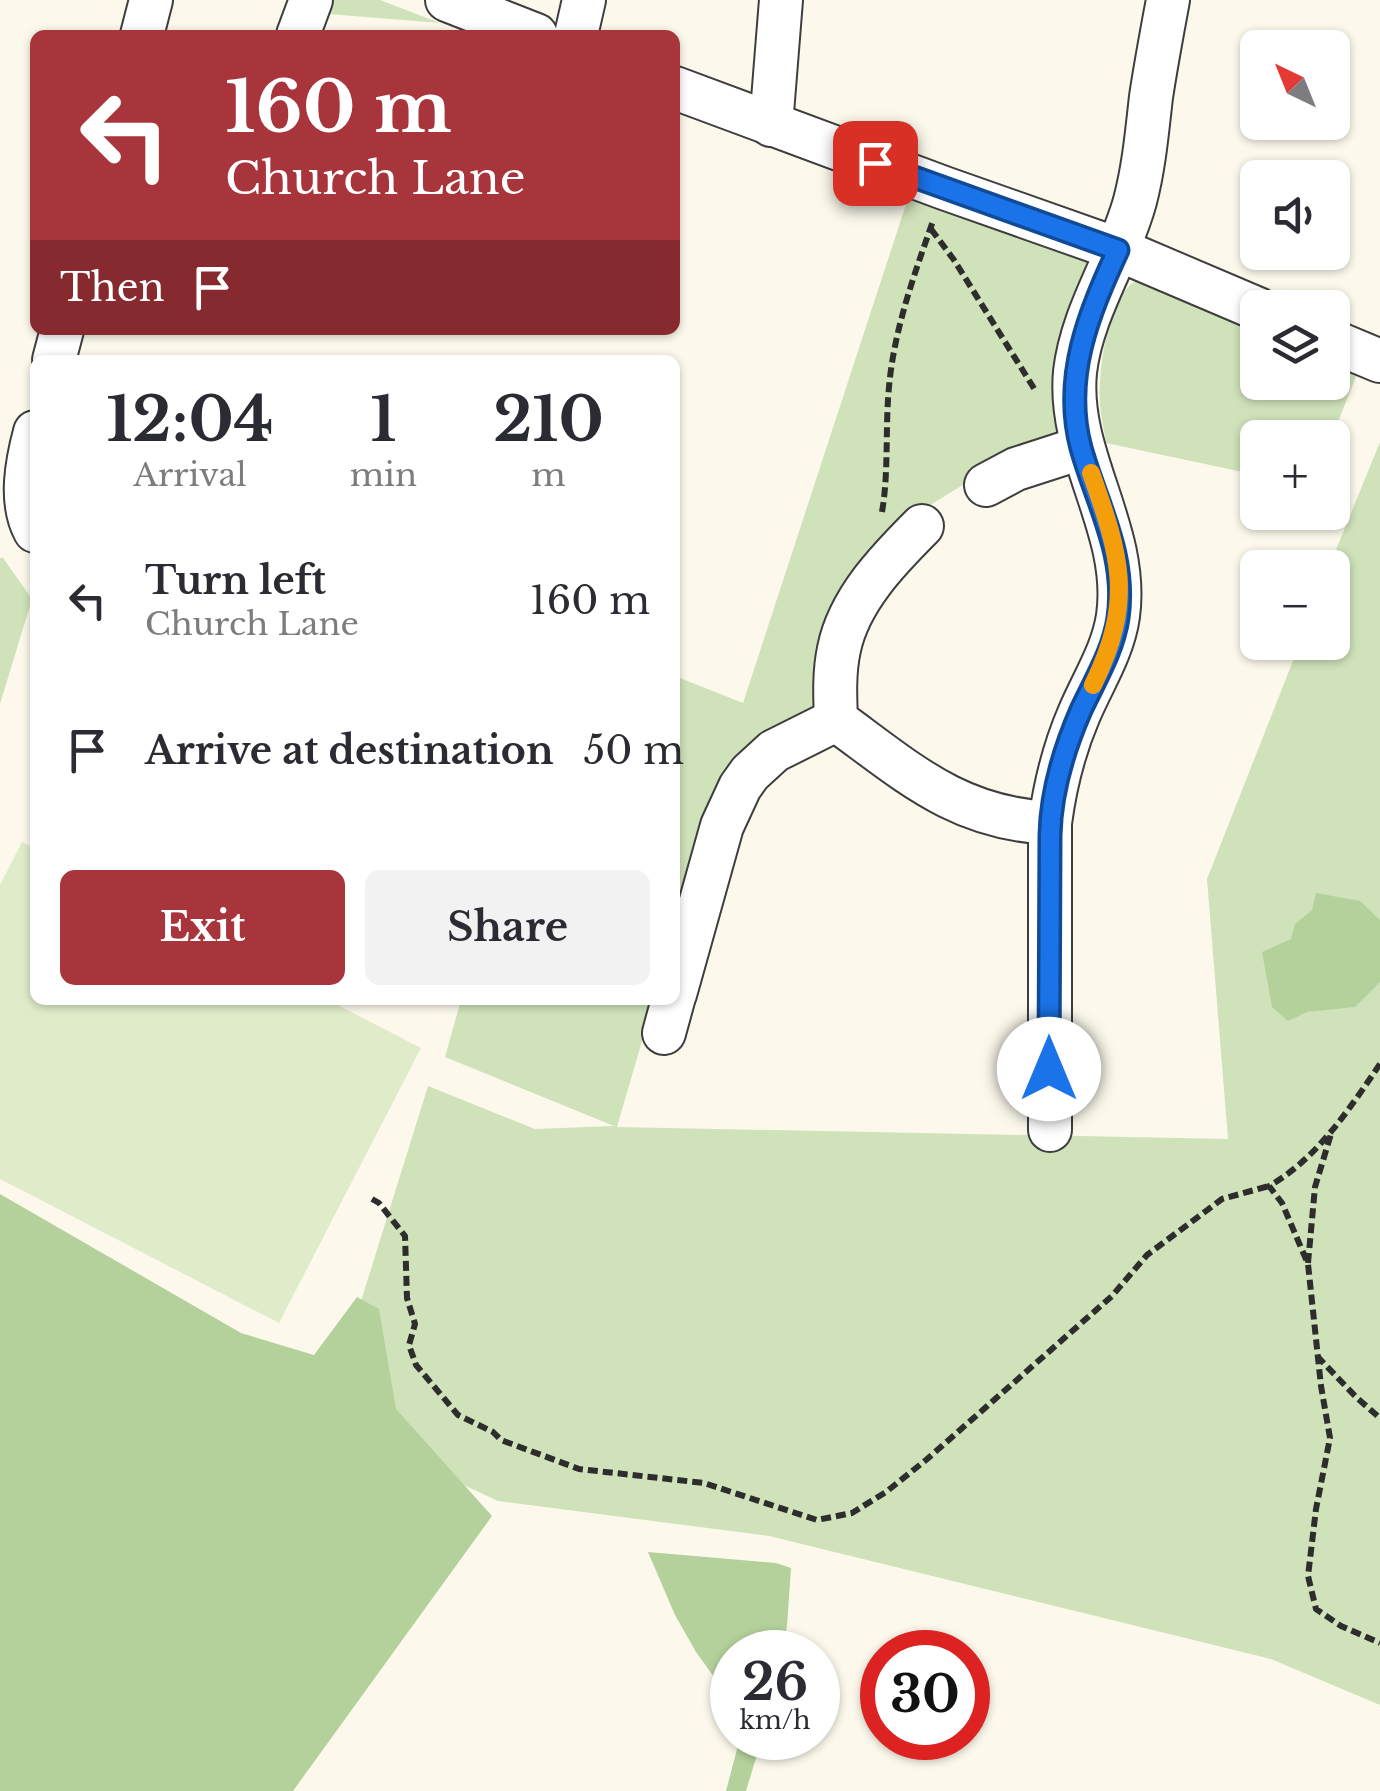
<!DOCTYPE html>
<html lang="en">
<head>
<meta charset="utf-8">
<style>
  :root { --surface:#fff; --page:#f2f2f3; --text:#2b2b33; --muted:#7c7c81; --accent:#a9353c }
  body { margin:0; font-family:"Libre Baskerville",serif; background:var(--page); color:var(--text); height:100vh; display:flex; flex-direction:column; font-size:38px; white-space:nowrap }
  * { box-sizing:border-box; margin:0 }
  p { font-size:32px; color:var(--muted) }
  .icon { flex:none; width:55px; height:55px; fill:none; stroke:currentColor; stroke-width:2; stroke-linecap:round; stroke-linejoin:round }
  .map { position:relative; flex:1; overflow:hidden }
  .drawer { position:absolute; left:30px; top:355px; width:650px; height:650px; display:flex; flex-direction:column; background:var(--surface); border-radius:15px; box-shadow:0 2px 8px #0004 }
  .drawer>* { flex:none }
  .guide { position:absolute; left:30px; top:30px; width:650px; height:305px; border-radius:15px; box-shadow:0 2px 8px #0004; background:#a9353c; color:#fff; overflow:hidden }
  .needle { width:65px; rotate:317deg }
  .controls { position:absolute; left:1240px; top:30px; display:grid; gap:20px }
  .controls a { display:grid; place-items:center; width:110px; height:110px; border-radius:15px; background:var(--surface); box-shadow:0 2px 8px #0004; font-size:50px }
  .speed { position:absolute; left:710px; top:1630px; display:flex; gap:20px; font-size:50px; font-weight:700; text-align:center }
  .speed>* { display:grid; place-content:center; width:130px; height:130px; border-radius:50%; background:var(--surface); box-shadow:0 2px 8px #0004; line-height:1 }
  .speed small { font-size:25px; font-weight:400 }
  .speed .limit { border:15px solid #d22; background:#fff; color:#111 }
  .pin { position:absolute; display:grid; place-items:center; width:85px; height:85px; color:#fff; margin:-42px; border-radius:20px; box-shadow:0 5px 15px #0006 }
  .me { position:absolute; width:110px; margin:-55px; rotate:0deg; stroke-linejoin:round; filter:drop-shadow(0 0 8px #0008) }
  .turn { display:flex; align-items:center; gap:35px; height:210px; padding:0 30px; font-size:45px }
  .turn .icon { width:130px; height:130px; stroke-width:2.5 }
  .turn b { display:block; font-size:70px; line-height:85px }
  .then { display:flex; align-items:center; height:95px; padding:0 30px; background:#0003; gap:20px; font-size:38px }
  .eta { display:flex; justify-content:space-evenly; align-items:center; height:170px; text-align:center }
  .eta b { font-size:60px; font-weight:700; line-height:70px }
  .button { display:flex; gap:20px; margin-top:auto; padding:20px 30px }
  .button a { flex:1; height:115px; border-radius:15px; background:var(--accent); color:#fff; font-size:40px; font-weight:700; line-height:115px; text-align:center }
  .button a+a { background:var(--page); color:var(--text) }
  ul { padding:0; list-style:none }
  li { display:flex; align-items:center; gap:30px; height:150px; padding:0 30px }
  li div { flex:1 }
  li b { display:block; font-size:38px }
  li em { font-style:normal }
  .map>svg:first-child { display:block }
</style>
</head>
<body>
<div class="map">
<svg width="1380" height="1791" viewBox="0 0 1380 1791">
  <rect width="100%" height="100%" fill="#fcf9ec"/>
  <g fill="#cfe2ba">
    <polygon points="333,0 380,0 440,23 328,14 323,11"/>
    <polygon points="910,192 1087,260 1090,266 1065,430 1003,460 919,512 815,704 804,716 675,931 675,676 743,703"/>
    <path d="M1138,280L1257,321L1258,382H1332L1333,352L1361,364L1332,437L1258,438L1257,475L1106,443C1104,430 1101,417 1100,404C1098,374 1107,293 1138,280Z"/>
    <polygon points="1380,442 1380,1705 1271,1659 769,1536 498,1501 324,1420 428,1086 535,1129 614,1126 445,1057 461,1000 654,1000 617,1127 1228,1139 1207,879 1300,643 1332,642 1332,568 1329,567"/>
    <polygon points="0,558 3,558 32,599 0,704"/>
  </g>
  <g fill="#b4d19b">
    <polygon points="1316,893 1360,901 1380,920 1380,982 1355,1007 1307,1012 1288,1021 1272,1007 1262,952 1291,939 1295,924 1312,910"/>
    <polygon points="0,1194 241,1333 314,1355 357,1297 379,1309 396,1409 492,1516 293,1791 0,1791"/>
    <polygon points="648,1552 776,1563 791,1568 787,1626 782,1652 732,1652 732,1702 696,1652 675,1615"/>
    <polygon points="740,1738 762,1738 746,1791 726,1791"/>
  </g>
  <polygon fill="#e0ebca" points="22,842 35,849 35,1000 328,1000 421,1048 279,1323 0,1179 0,885"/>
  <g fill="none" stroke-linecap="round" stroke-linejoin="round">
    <defs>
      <g id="minor">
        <polyline points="447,0 536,35"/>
        <polyline points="142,35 151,0"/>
        <polyline points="298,35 311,0"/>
        <polyline points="576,35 584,0"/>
        <polyline points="675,88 944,188 1117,249 1258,309"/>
        <polyline points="771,125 781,0"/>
        <polyline points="1332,341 1380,361"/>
        <polyline points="54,360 62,330"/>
        <path d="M35,432C27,462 19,502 35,531"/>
        <polyline points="986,485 1016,469 1081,448"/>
        <path d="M922,526C888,560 849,600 839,649C834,672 835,696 836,720C908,772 956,818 1050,823"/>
        <polyline points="675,994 722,826 740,787 750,773 774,751 836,720"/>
        <polyline points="664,1033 673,1000"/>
        <path d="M1050,1130V823C1055,785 1064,749 1079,714C1093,681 1113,651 1118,616C1130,530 1067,457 1075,372C1082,311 1119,260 1135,201C1144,167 1147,132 1151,97C1156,64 1162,32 1168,0"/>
      </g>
    </defs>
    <use href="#minor" stroke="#3e3e3e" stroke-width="46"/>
    <g stroke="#2d2d2d" stroke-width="6" stroke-dasharray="10 5" stroke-linecap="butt">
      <polyline points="931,229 954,260 1035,390"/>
      <path d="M882,512C889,471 885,428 889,387C894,330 914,275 933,221"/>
      <path d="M1380,1064C1350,1108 1317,1159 1269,1186L1282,1203L1308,1264L1321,1386L1330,1438L1316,1509L1308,1576L1316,1609L1341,1626L1380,1643"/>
      <polyline points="372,1199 379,1203 405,1236 407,1298 415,1324 409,1345 416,1365 458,1415 493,1432 501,1440 579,1469 704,1483 817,1520 852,1513 886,1492 926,1460 1112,1296 1147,1255 1222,1199 1269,1186"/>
      <polyline points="1308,1263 1315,1187 1331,1134"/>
      <polyline points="1317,1356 1357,1398 1380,1418"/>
    </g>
    <use href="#minor" stroke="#fff" stroke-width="42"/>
  </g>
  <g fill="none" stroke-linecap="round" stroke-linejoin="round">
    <defs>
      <path id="route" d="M875,163L1118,250C1089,313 1062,377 1081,448C1097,505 1127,555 1118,618C1113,651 1095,680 1081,710C1064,749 1051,792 1050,835L1049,1069"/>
    </defs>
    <use href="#route" stroke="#114b97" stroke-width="25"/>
    <use href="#route" stroke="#1a73e8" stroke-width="18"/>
    <path stroke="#f59e0b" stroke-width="18" d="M1091,473C1121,557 1134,601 1093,685"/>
  </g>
</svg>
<div class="controls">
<a><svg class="needle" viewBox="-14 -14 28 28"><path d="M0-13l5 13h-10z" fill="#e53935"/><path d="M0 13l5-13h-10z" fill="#7c7c81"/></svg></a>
<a><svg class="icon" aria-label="sound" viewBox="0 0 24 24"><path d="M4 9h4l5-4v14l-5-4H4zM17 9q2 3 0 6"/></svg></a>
<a><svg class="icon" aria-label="layers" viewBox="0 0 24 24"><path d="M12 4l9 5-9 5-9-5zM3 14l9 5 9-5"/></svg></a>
<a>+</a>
<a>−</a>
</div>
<div class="speed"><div>26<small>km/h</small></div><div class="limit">30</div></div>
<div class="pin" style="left:875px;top:163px;background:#d93025"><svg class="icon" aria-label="arrive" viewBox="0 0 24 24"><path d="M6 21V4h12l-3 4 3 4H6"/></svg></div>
<svg class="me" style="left:1049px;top:1069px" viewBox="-20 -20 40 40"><circle r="19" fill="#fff"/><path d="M0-13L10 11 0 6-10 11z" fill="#1a73e8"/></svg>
<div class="guide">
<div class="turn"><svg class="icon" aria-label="left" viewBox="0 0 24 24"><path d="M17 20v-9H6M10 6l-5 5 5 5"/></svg><div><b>160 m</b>Church Lane</div></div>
<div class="then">Then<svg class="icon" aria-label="arrive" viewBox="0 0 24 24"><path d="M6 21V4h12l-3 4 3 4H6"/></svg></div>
</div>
<section class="drawer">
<div class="eta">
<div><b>12:04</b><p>Arrival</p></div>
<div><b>1</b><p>min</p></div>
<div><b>210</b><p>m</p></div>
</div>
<ul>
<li><svg class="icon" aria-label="left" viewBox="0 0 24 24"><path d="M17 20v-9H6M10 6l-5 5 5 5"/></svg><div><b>Turn left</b><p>Church Lane</p></div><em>160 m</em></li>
<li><svg class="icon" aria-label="arrive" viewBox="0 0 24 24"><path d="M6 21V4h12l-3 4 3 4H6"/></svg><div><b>Arrive at destination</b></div><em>50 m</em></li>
</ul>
<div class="button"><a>Exit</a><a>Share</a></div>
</section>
</div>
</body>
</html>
